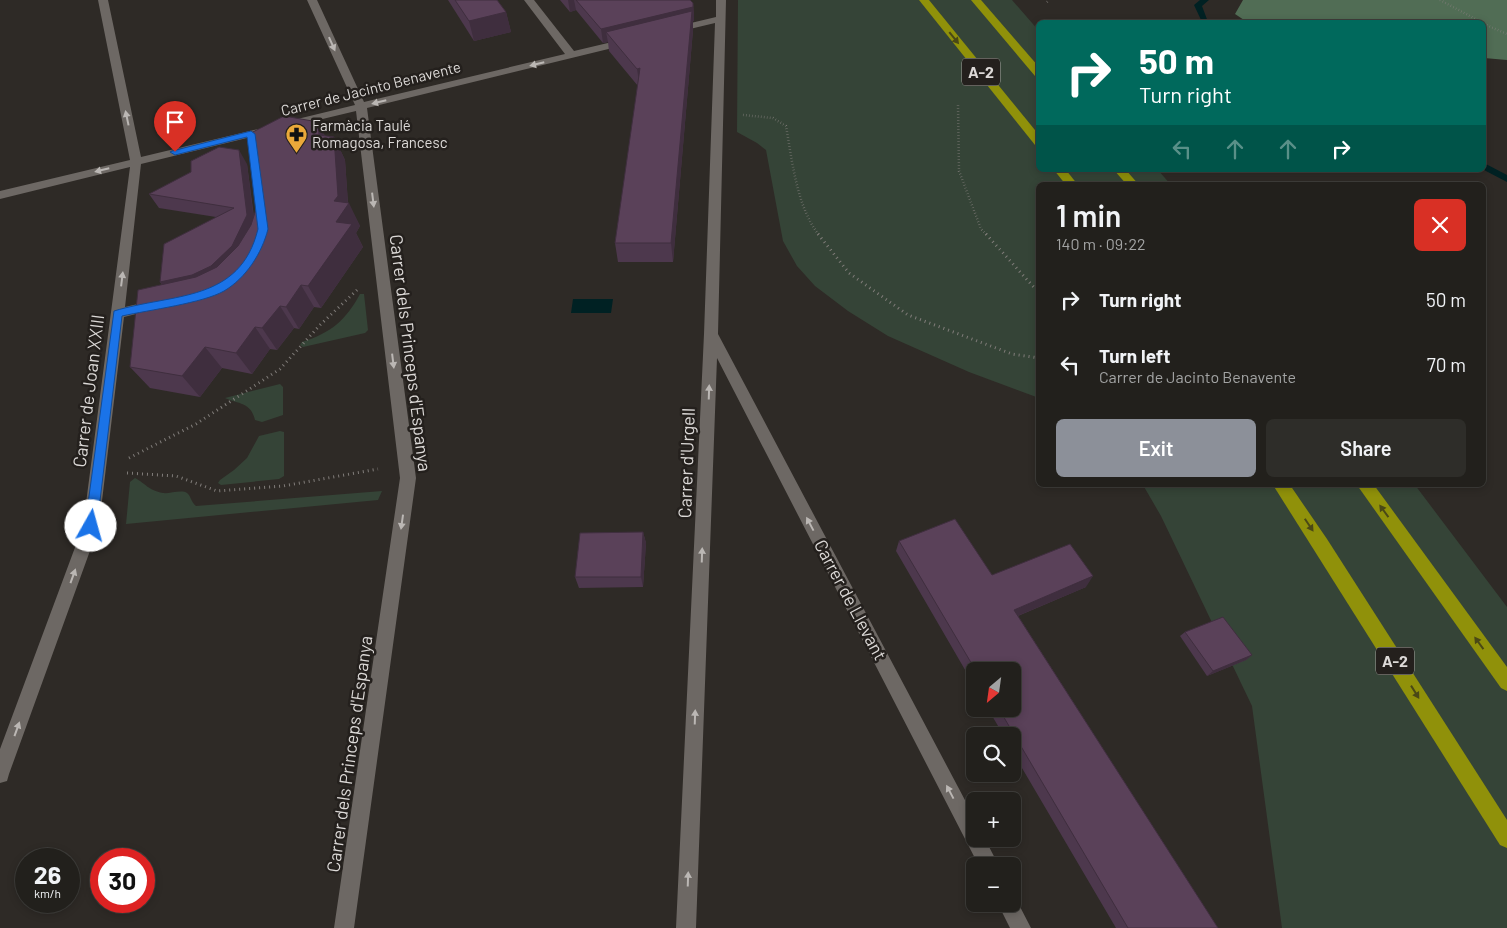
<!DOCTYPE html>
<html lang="en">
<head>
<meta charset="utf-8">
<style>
  :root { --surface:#22201c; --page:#2e2d29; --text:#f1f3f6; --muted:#a2a3a3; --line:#3f3e3b; --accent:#8c9099 }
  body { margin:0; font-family:Barlow,sans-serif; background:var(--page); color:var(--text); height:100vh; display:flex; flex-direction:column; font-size:19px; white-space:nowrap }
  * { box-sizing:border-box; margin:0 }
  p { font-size:16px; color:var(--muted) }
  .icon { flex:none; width:28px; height:28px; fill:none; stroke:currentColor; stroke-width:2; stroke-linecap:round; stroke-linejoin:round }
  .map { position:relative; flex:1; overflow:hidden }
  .drawer { position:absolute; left:1036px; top:182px; width:450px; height:305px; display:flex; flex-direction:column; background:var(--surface); border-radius:8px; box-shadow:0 2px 8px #0003,0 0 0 1px var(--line) }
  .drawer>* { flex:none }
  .top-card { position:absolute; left:1036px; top:20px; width:450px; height:152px; border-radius:8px; box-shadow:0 2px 8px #0003,0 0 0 1px var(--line); background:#00695c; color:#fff; overflow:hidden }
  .needle { width:32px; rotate:209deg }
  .tools { position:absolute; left:966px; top:662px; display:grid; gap:10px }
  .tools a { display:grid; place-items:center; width:55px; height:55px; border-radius:8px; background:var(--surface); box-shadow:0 2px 8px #0003,0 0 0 1px var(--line); font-size:25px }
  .speed { position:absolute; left:15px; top:848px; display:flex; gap:10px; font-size:25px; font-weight:700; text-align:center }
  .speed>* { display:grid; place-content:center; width:65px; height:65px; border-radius:50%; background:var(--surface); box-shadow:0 2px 8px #0003,0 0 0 1px var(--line); line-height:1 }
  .speed small { font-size:12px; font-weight:400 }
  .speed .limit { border:8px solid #d22; background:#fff; color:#111 }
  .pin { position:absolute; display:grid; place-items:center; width:42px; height:42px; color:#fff; margin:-51px -21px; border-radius:50% 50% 50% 0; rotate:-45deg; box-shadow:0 0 5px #0007 }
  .pin .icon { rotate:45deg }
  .me { position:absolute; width:55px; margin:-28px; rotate:7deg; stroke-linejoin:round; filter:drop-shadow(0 0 4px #0008) }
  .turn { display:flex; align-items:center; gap:18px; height:105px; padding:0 20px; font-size:22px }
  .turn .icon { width:65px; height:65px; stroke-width:2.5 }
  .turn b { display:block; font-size:35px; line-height:42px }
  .lanes { display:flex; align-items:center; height:48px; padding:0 20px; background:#0003; justify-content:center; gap:25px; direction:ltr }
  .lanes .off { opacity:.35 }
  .round { display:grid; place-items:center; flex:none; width:52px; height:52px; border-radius:8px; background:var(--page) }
  .headline { display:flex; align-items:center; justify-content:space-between; height:85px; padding:0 20px }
  h1 { font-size:30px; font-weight:600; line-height:38px }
  .cta { display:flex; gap:10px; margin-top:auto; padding:10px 20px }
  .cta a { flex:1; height:58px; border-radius:8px; background:var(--accent); color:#fff; font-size:20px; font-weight:600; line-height:58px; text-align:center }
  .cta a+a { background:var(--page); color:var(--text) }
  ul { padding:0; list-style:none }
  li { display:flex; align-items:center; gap:15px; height:65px; padding:0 20px }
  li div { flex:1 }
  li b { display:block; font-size:19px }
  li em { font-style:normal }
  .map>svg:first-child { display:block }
</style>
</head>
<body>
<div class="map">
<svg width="1507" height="928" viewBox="0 0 1507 928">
  <rect width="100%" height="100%" fill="#2e2a26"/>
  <g fill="#354437">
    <polygon points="738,0 1012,0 1039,31 1039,170 1158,170 1171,185 1039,185 1039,398 969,372 888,336 848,311 815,286 797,266 783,241 766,150 757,143 737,132"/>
    <path d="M360,294H364L368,330L365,333L303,347L300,345L302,342C331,333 346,320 360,294Z"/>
    <path d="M280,384L283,387V415L262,422L255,420C251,402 238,404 225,398Z"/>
    <polygon points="280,431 284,432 284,476 279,479 221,485 218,483 220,480 234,470 247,458 259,436"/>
    <path d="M135,478C146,484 148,490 163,493C169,494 182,489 187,493C191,496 191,502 196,506L382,491L378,500L126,524L130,482Z"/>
    <polygon points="1143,485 1415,485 1507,607 1507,928 1282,928 1252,706 1161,516"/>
  </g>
  <polygon fill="#516d55" points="1243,0 1507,0 1507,60 1484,58 1484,22 1247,22 1235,14"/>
  <polygon fill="#002123" points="573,299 613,299 611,313 571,313"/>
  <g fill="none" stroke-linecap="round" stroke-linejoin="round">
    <g fill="#002123" fill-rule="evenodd">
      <polygon points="1200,0 1209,0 1202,6 1208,22 1202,22 1194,5"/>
      <polygon points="1484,163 1507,175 1507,182 1484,170"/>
    </g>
    <g stroke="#817d7a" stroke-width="2.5" stroke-dasharray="0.5 2.5" stroke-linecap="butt">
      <polyline points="1440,0 1481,22"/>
      <polyline points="1047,2 1049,0"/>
      <polyline points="1484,24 1507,34"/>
      <polyline points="958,105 959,171 981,229 987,235"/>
      <path d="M743,115L773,118L786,126C792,160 797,208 819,235"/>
    </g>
    <g stroke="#817d7a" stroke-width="3" stroke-dasharray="1 4" stroke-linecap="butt">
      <polyline points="818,234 849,273 908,315 1012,354 1039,358"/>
      <polyline points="986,234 1039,293"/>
      <polyline points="129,458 196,424 280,369 320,325 357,290"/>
      <polyline points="127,473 176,476 217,491 283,486 378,469"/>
    </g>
    <g fill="#6d6864" fill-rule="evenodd">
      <polygon points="98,0 108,0 141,157 267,127 273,130 271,132 141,164 125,307 155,300 160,302 162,305 160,308 124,317 99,526 9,774 7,781 0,783 0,749 83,526 130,167 0,199 0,191 130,160"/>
      <polygon points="307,0 317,0 364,102 565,54 524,0 534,0 574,51 629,38 634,41 633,43 367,108 416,478 354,928 334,928 400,478 356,111 289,127 283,124 285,122 355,105"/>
      <polygon points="716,0 726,0 718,334 975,819 975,839 985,839 999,866 979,866 717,358 696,928 676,928 704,334 715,23 673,33 668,30 670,28 716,17"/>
      <polygon points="1012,896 1015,897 1031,928 1010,928 998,904 1012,904"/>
    </g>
    <g fill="#90910a" fill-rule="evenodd">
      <polygon points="919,0 929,0 1039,135 1039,146 1035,145"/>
      <polygon points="971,0 981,0 1039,67 1039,77 1035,76"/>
      <polygon points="1054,170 1066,170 1078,185 1066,185"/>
      <polygon points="1114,170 1126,170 1139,185 1127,185"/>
      <polygon points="1273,485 1290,485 1327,539 1507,820 1507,848 1500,845"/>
      <polygon points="1357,485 1374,485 1507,667 1507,691 1501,688"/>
    </g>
  </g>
  <g fill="#4d384d">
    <polygon points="448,0 497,0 506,12 511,32 474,41"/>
    <polygon points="560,0 690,0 693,3 694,17 694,21 693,21 693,30 673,262 618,262 615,243 638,86 609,51 608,42 603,43 576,10 570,12"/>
    <polygon points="318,122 325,136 334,137 345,160 348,203 360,226 356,233 363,247 321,308 314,307 299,329 294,328 277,350 270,349 252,374 222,368 200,397 150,388 130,367 162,285 160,282 216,217 159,208 149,194 247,164 254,217"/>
    <polygon points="643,532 646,543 643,587 579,588 575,577"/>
    <polygon points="899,541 992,575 1086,587 1018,616 1218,928 1116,928 1012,751 1012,736 1004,736 988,709 1012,709 1012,671 975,671 975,687 896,551"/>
    <polygon points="1185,632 1252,655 1246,660 1207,676 1180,636"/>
  </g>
  <g fill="#3f2e3e">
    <polygon points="568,0 574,0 576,10 570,12"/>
    <polygon points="693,3 694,17 694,21 693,21 693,30 673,262 671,243 691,21 606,32 608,42 603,43 601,29"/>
    <polygon points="506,12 511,32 474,41 469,21"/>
    <polygon points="640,68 640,88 637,69"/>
    <polygon points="318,122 329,145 319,135"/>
    <polygon points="334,137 345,160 348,205 349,203 360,226 356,233 363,247 321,308 308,286 336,222 334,201"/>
    <polygon points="239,150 247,164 255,229 241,260 170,295 160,282 247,215"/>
    <polygon points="301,285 314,307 299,329 286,307"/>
    <polygon points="280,306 294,328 277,350 262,328"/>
    <polygon points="255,327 270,349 252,374 236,353"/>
    <polygon points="205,347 222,368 200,397 182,376"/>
    <polygon points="643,532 646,543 643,587 641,577"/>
    <polygon points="1093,576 1086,587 1008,620 1014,610"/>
    <polygon points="1252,655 1246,660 1207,676 1213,671"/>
  </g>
  <g fill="#5a4159" stroke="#3f2e3e">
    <polygon points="455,0 497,0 506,12 469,21"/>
    <polygon points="576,0 690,0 693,3 693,7 601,29"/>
    <polygon points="692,11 671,243 615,243 640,68 637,69 606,32"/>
    <polygon points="284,116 318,122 319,135 334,137 338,196 334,201 349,203 336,222 352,224 308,286 301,285 286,307 280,306 262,328 255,327 236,353 205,347 182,376 130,367 138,290 196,277 217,267 238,246 251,225 257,206 249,134"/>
    <polygon points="219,147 239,150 247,215 232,246 211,266 192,275 160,282 164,244 234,208 149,194 191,172 191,161"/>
    <polygon points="955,519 992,575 1070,544 1093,576 1014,610 1218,928 1128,928 999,709 1012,709 1012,671 976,671 899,541"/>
    <polygon points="643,532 641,577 575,577 580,533"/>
    <polygon points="1223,617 1252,655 1213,671 1185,632"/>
  </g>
  <defs><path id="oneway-solid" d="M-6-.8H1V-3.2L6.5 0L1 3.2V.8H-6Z" transform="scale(1.25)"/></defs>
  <g fill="#4a4816">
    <use href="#oneway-solid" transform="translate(954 38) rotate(51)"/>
    <use href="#oneway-solid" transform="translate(1384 511) rotate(-126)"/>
    <use href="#oneway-solid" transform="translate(1309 525) rotate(56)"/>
    <use href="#oneway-solid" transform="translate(1479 643) rotate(-126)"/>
    <use href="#oneway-solid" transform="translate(1415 692) rotate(58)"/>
  </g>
  <g fill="#bbb7b4">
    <use href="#oneway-solid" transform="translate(332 44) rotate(66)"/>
    <use href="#oneway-solid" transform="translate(537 64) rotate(166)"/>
    <use href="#oneway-solid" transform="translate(379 102) rotate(166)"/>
    <use href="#oneway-solid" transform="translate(127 118) rotate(-102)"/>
    <use href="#oneway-solid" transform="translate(102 170) rotate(166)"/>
    <use href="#oneway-solid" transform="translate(373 200) rotate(83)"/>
    <use href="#oneway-solid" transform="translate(122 279) rotate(-83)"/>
    <use href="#oneway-solid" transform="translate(393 361) rotate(83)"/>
    <use href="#oneway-solid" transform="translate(709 392) rotate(-88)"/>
    <use href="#oneway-solid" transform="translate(402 522) rotate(98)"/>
    <use href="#oneway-solid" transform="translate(810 524) rotate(-118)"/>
    <use href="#oneway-solid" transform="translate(702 555) rotate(-88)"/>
    <use href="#oneway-solid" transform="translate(73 576) rotate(-70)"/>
    <use href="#oneway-solid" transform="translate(695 717) rotate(-88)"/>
    <use href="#oneway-solid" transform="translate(17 729) rotate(-70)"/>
    <use href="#oneway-solid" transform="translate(950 792) rotate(-118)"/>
    <use href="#oneway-solid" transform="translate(688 879) rotate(-88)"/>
  </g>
  <path fill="#1a73e8" stroke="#114b97" d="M251,131L255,134L268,229C262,253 246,278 224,291C203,303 149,310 122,316L97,526L95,530L91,532L87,530L85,526L114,311C173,293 240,303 258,229L247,137L175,155L170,152L172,151Z"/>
  <defs>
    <symbol id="pharmacy-pin" viewBox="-11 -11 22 30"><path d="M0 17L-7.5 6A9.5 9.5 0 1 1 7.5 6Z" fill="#eba93a" stroke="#24201d"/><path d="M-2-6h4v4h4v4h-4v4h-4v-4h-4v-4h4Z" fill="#111"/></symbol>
  </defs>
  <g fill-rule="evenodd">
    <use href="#pharmacy-pin" x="284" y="122" width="25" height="34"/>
  </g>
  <g text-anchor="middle" stroke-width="5" stroke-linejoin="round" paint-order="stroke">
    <g font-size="15" fill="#dcd9d7" stroke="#24201d">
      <text transform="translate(371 89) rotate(-14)" y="5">Carrer de Jacinto Benavente</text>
    </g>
    <g font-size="15" fill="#dcd9d7" stroke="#24201d" text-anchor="start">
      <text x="312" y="131">Farmàcia Taulé<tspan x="312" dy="17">Romagosa, Francesc</tspan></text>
    </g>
    <g fill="#24201d" stroke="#a5a29f" stroke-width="1">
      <rect x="962" y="58.5" width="38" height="27" rx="4"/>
      <rect x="1376" y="647.5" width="38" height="27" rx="4"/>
    </g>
    <g font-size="16" font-weight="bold" fill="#dcd9d7">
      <text x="981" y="78">A-2</text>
      <text x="1395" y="667">A-2</text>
    </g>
    <g font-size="18" fill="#dcd9d7" stroke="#24201d">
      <text transform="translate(410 353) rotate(83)" y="6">Carrer dels Princeps d'Espanya</text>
      <text transform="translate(89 391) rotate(-83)" y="6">Carrer de Joan XXIII</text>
      <text transform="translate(687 463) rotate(-88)" y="6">Carrer d'Urgell</text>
      <text transform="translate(850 600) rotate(62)" y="6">Carrer de Llevant</text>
      <text transform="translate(350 754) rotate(-82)" y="6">Carrer dels Princeps d'Espanya</text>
    </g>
  </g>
</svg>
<div class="tools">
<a><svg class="needle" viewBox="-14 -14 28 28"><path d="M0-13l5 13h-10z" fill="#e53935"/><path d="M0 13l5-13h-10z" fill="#a2a3a3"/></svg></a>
<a><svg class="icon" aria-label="search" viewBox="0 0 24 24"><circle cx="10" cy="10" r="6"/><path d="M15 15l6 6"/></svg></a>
<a>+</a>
<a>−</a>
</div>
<div class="speed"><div>26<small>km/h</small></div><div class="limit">30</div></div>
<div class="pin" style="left:175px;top:152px;background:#d93025"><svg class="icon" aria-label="arrive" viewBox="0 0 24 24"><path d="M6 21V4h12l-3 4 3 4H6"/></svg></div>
<svg class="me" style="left:91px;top:526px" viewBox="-20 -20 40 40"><circle r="19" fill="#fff"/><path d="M0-13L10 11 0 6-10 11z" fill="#1a73e8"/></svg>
<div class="top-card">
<div class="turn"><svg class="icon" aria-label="right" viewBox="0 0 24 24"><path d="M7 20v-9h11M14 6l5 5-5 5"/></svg><div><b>50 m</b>Turn right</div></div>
<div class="lanes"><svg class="icon off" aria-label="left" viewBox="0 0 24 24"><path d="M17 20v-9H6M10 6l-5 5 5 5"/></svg><svg class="icon off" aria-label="ahead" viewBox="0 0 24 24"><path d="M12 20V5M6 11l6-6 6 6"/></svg><svg class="icon off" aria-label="ahead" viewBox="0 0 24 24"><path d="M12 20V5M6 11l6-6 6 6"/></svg><svg class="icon" aria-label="right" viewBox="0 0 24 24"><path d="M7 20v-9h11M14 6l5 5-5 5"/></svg></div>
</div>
<section class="drawer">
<div class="headline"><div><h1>1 min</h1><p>140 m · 09:22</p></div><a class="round" style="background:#d93025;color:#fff"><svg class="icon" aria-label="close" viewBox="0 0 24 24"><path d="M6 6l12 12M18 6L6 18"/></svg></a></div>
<ul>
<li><svg class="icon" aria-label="right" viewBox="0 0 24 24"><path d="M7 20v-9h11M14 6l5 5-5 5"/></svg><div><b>Turn right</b></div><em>50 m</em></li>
<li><svg class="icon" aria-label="left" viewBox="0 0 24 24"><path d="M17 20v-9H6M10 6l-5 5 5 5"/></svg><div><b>Turn left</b><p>Carrer de Jacinto Benavente</p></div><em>70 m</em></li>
</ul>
<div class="cta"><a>Exit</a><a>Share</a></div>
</section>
</div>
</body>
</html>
